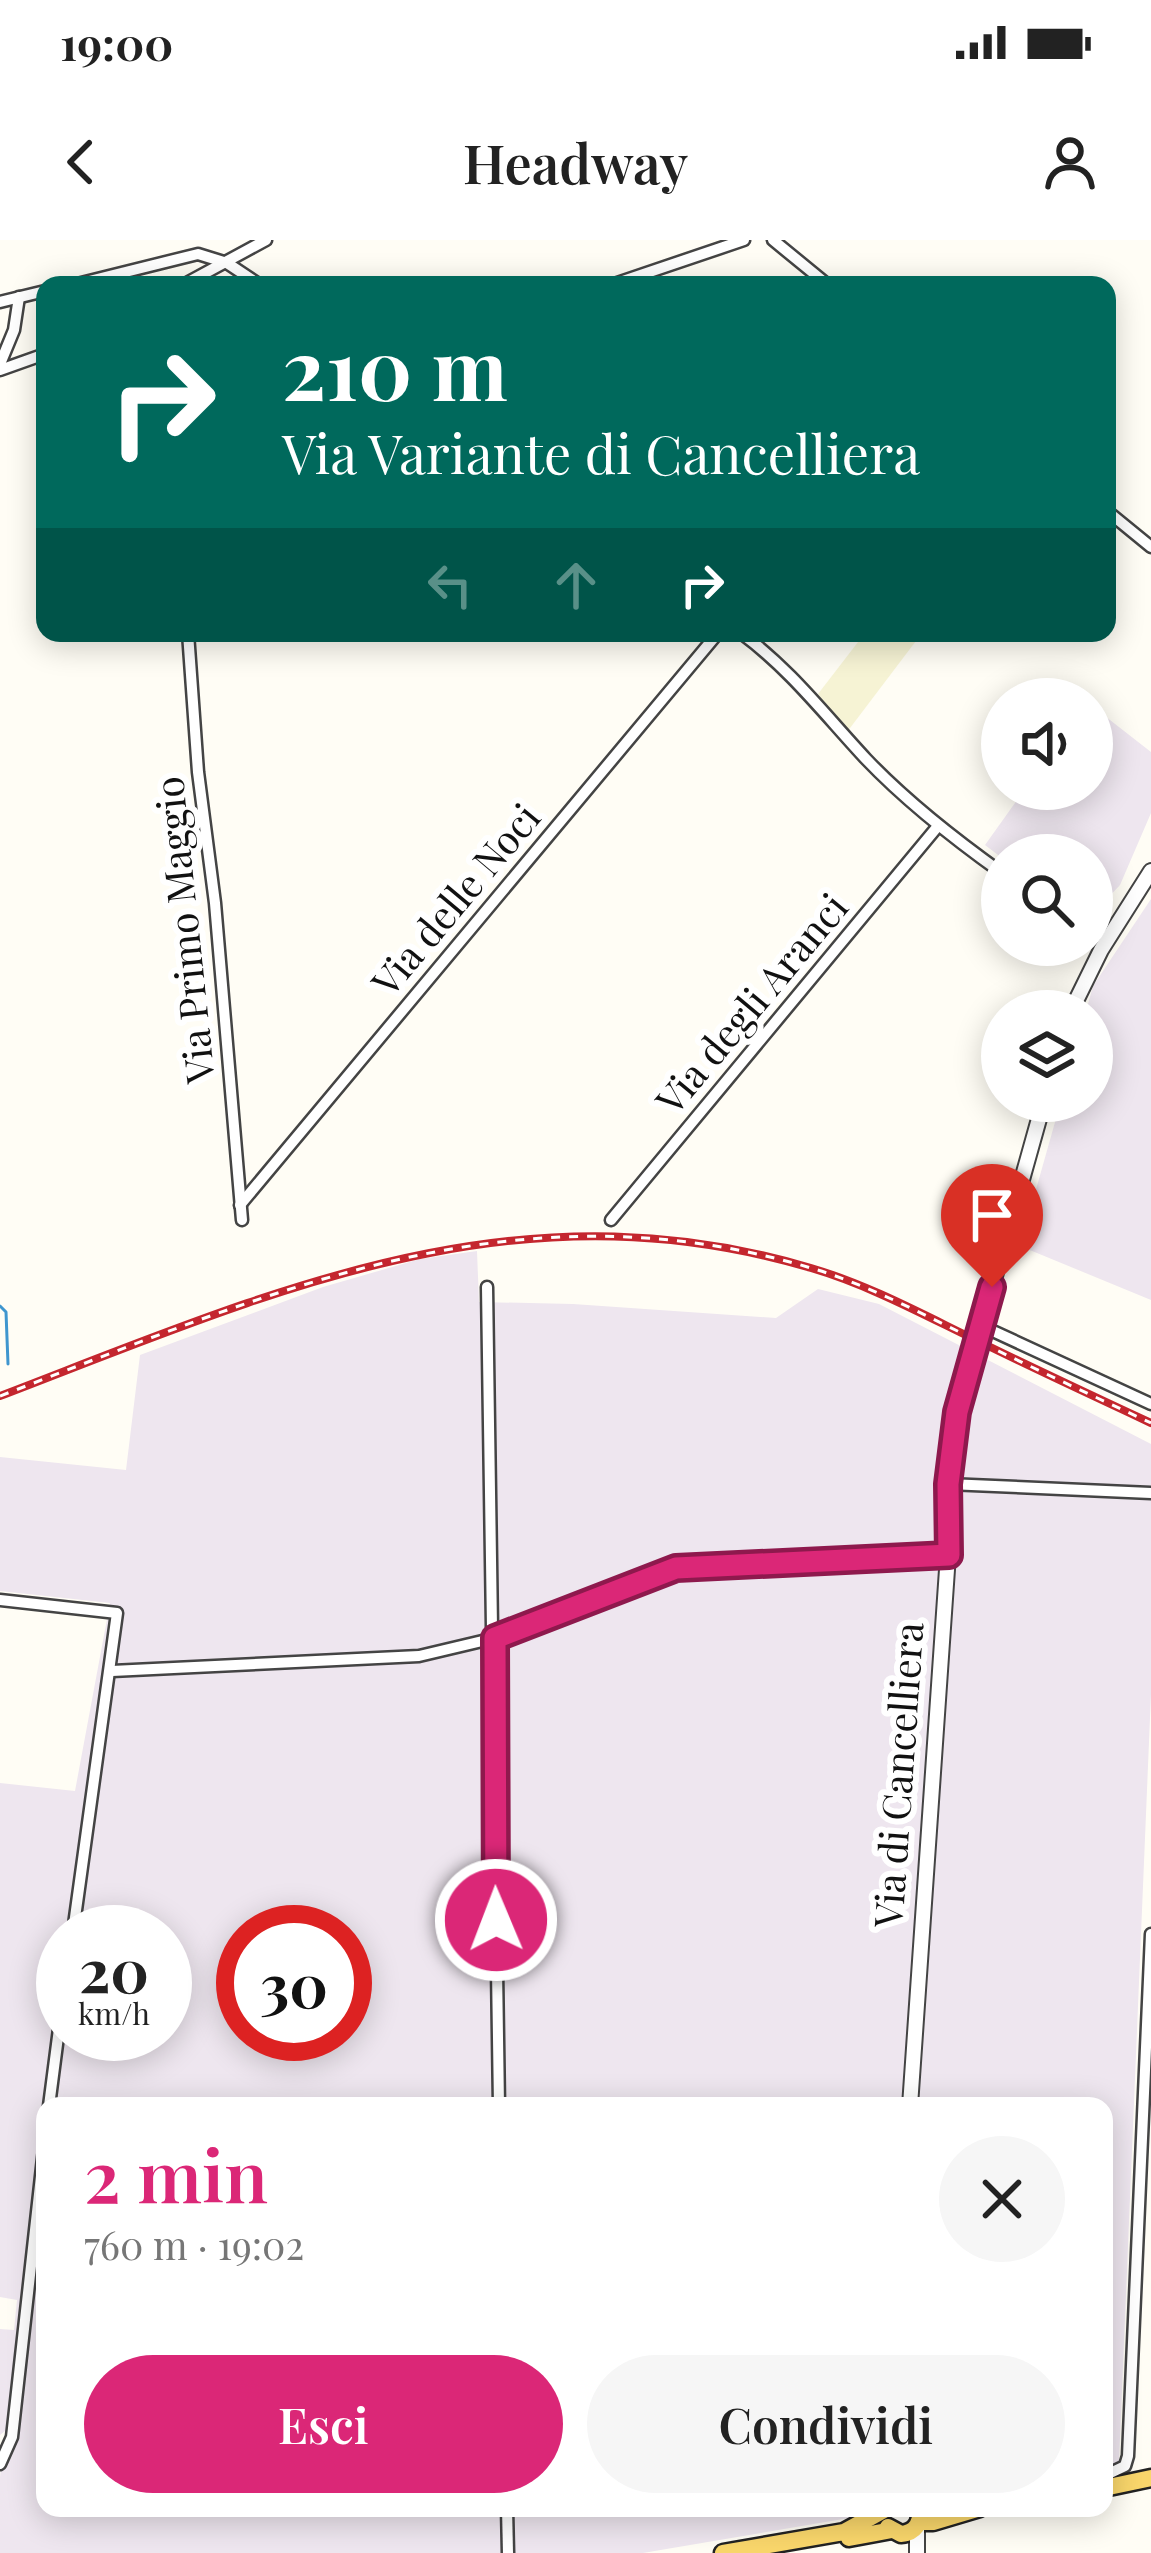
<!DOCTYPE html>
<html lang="it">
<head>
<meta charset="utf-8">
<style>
  :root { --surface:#fff; --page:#f6f6f6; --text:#222; --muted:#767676; --accent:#db2777 }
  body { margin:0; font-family:"Playfair Display",serif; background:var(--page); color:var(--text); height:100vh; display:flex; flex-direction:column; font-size:45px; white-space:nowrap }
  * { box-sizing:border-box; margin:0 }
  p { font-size:39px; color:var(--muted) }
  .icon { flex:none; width:66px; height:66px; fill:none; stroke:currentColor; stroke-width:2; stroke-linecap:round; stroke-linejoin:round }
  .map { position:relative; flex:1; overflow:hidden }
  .side { position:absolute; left:36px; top:1857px; width:1077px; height:420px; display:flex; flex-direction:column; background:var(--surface); border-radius:24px; box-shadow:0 6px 30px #0003 }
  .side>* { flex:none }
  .banner { position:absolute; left:36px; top:36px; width:1080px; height:366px; border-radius:24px; box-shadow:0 6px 30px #0003; background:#00695c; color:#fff; overflow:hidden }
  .buttons { position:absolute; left:981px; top:438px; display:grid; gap:24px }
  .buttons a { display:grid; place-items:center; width:132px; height:132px; border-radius:50%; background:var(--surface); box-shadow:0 6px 30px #0003; font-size:60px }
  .speed { position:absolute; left:36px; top:1665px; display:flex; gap:24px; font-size:60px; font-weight:700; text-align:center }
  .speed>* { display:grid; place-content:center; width:156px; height:156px; border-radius:50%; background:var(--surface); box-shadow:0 6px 30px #0003; line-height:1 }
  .speed small { font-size:30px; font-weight:400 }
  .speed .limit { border:18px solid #d22; background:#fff; color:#111 }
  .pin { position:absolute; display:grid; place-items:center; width:102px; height:102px; color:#fff; margin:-123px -51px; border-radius:50% 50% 50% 0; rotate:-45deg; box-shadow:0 0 12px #0007 }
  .pin .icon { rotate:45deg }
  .me { position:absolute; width:132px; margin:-66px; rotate:359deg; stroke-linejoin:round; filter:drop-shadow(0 0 9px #0008) }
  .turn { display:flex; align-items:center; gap:42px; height:252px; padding:0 48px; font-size:54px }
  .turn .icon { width:156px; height:156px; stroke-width:2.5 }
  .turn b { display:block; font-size:84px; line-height:102px }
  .lanes { display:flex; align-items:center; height:114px; padding:0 48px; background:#0003; justify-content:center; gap:60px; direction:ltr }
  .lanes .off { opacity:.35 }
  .round { display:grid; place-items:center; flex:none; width:126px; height:126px; border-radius:63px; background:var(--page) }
  .summary { display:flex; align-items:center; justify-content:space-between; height:204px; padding:0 48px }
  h1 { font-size:72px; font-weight:600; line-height:90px; color:var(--accent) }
  .action { display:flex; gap:24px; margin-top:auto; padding:24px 48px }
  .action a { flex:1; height:138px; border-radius:72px; background:var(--accent); color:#fff; font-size:48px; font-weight:600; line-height:138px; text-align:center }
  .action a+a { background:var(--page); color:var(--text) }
  .status { display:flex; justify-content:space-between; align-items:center; height:84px; padding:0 60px; background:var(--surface); direction:ltr }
  .status svg { height:33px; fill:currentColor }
  header { display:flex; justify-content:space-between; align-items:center; height:156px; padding:0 48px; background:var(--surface); font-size:54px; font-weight:600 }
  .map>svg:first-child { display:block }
</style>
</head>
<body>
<div class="status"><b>19:00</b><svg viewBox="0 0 49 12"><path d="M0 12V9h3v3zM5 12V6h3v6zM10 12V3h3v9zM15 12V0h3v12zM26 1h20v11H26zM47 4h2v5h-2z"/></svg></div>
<header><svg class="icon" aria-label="back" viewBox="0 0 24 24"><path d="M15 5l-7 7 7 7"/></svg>Headway<svg class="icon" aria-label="person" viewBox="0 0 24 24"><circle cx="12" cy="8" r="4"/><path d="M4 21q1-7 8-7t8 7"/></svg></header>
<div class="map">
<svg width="1151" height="2313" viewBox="0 0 1151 2313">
  <rect width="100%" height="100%" fill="#fffdf5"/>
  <g fill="#eee6ef" fill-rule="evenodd">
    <polygon points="1092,466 1151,512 1151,573 1120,645 1092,675 1092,615 1002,618 985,605 1025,549 1092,549"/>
    <polygon points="1151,659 1151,1060 1020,1006 1061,861 1092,861 1092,771 1086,771 1093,746"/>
    <path d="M477,1011L479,1062L573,1064L776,1078L818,1049L879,1064L1151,1204V1454L1119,2222L1104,2229V1866H45V2268H908L643,2313H0V2237L5,2191L0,2195V2089L14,2090L17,2060L0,2057V1543L75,1551L110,1363L0,1351V1217L126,1230L140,1115L323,1047L420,1019ZM63,1692H165V1794H63ZM243,1692H345V1794H243Z"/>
  </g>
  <polygon fill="#f6f3d4" points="865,393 922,393 847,492 818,454"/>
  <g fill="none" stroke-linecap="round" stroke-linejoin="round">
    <polyline stroke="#3f96cf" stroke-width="3" points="0,1066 6,1072 8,1124"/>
    <defs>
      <g id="minor">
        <polyline points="773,0 828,45"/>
        <polyline points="73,45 198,14 227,23 260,45"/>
        <polyline points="183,45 266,0"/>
        <polyline points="611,45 744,0"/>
        <polyline points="0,62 45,51"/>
        <polyline points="0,124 14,90 19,57"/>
        <polyline points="0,130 45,114"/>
        <polyline points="1107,271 1151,307"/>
        <polyline points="188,393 198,532 215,663 242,980"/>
        <path d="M741,393C790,429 825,475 866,519C907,562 953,598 1002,633"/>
        <polyline points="240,965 718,393"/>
        <polyline points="611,980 938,586"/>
        <polyline points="487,1047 499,1866"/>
        <polyline points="982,1086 1151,1164"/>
        <polyline points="948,1244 1151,1253"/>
        <polyline points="0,1360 117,1373 73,1692"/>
        <polyline points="112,1431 419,1416 495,1398 676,1328 948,1315"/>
        <polyline points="49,1866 63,1758"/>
        <polyline points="0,2224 12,2197 45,1900"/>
        <polyline points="1104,2236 1125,2226 1128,2216 1151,1694"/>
        <polyline points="507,2268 508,2313"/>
      </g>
      <g id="tertiary">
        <polyline points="1071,771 1101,710 1151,631"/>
        <polyline points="910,1866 948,1315 948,1244 957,1172 1044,861"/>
        <polyline points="917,2287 917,2313"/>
      </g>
      <g id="primary">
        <polyline points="1104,2248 1151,2238"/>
        <polyline points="919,2282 933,2282 980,2268"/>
        <path d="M888,2287L901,2294C915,2293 923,2282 919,2268"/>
        <polyline points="849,2298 892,2290"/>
        <polyline points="723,2313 844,2292 884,2270"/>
      </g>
    </defs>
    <use href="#minor" stroke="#444" stroke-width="15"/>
    <use href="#tertiary" stroke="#444" stroke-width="18"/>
    <use href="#primary" stroke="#222" stroke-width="21"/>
    <use href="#minor" stroke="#fff" stroke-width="10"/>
    <use href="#tertiary" stroke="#fff" stroke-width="14"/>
    <use href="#primary" stroke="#f9d66b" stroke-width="16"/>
    <defs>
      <path id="rail" d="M0,1156C272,1052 515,940 811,1028C869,1045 924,1075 978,1101C1035,1129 1093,1156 1151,1183"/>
    </defs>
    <use href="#rail" stroke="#c4262e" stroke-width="8"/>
    <use href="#rail" stroke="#fff" stroke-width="3" stroke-dasharray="9" stroke-linecap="butt"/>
  </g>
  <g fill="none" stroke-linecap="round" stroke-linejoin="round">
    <defs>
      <polyline id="route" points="496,1680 495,1398 676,1328 949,1315 948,1244 957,1172 992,1047"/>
    </defs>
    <use href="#route" stroke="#8e194d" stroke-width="30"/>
    <use href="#route" stroke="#db2777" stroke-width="21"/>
  </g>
  <g text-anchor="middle" stroke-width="12" stroke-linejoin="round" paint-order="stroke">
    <g font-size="39" fill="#111" stroke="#fff">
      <text transform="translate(456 660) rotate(-50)" y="14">Via delle Noci</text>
      <text transform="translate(185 690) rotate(-96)" y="14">Via Primo Maggio</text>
      <text transform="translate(752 764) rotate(-50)" y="14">Via degli Aranci</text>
      <text transform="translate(899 1535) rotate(-86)" y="14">Via di Cancelliera</text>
    </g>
  </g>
</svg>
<div class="buttons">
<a><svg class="icon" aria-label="sound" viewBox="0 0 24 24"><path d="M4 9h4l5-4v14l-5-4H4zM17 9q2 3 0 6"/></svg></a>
<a><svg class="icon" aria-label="search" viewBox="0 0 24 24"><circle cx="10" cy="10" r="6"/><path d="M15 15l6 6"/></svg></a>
<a><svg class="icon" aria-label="layers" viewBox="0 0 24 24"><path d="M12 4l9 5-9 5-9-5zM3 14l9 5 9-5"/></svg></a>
</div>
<div class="speed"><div>20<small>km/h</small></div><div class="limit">30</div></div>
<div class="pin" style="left:992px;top:1047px;background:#d93025"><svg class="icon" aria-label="arrive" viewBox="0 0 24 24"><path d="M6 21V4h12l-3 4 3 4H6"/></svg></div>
<svg class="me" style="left:496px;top:1680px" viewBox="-20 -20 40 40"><circle r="17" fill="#db2777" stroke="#fff" stroke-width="3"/><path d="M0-11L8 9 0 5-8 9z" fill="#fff"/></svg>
<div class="banner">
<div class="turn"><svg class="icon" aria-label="right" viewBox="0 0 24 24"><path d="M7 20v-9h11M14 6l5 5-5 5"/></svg><div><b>210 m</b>Via Variante di Cancelliera</div></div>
<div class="lanes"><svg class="icon off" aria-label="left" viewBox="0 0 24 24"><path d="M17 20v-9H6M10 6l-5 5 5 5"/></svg><svg class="icon off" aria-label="ahead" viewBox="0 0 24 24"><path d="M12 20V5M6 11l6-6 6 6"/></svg><svg class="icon" aria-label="right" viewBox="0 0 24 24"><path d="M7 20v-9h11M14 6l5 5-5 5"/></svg></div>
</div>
<section class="side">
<div class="summary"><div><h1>2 min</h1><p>760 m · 19:02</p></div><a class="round"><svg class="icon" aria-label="close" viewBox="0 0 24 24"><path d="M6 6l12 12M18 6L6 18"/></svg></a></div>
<div class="action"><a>Esci</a><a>Condividi</a></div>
</section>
</div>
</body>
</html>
